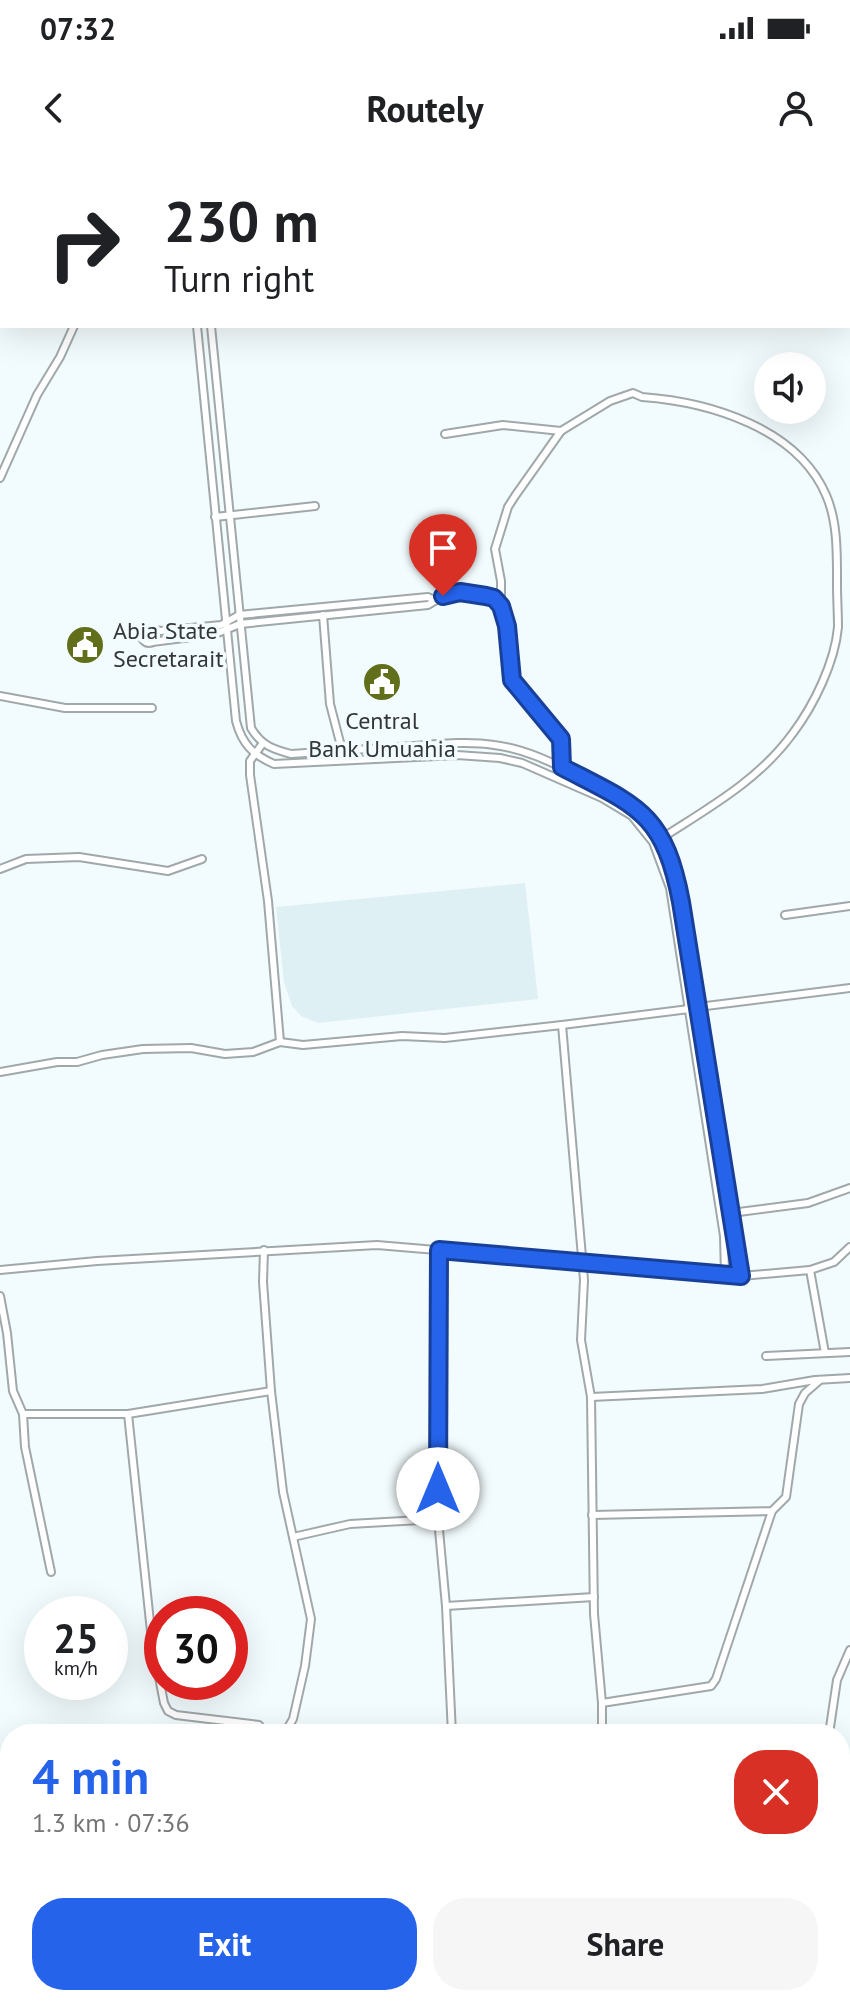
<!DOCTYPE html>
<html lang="en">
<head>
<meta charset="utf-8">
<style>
  :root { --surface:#fff; --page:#f6f6f6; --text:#202124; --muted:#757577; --accent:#2563eb }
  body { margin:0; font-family:"PT Sans",sans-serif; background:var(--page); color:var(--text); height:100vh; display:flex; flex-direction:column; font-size:30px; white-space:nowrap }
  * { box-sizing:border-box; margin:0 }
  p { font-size:26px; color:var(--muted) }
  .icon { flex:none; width:44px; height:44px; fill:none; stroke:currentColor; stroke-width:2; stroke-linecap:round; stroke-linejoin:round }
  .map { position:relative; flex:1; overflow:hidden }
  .sheet { position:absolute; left:0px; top:1564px; width:850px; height:282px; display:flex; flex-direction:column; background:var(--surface); border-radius:32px 32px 0 0; box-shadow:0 8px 32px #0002 }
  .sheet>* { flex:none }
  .guide { position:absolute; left:0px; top:0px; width:850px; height:168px; box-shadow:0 8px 32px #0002; background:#fff; color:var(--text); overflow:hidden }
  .fabs { position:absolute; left:754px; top:192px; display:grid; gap:16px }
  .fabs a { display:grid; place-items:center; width:72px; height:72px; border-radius:50%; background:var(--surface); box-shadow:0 8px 32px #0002; font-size:40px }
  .speed { position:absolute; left:24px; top:1436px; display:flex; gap:16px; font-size:40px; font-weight:700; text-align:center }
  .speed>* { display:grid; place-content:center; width:104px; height:104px; border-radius:50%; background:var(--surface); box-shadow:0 8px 32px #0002; line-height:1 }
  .speed small { font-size:20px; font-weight:400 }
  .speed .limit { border:12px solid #d22; background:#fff; color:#111 }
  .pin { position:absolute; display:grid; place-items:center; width:68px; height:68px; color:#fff; margin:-82px -34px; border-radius:50% 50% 50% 0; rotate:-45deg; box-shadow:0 0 8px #0007 }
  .pin .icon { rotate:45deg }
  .me { position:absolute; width:88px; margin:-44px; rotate:0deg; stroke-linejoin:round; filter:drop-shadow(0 0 6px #0008) }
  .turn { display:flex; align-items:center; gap:28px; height:168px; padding:0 32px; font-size:36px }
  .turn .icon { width:104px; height:104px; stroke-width:2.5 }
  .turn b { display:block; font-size:56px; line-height:68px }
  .round { display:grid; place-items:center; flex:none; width:84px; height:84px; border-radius:32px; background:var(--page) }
  .overview { display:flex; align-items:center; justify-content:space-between; height:136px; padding:0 32px }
  h1 { font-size:48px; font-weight:600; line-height:60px; color:var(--accent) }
  .action { display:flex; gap:16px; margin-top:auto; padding:16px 32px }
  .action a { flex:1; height:92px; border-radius:32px; background:var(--accent); color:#fff; font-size:32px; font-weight:600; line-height:92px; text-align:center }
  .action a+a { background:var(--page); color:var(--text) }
  .status { display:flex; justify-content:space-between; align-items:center; height:56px; padding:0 40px; background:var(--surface); direction:ltr }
  .status svg { height:22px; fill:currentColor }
  header { display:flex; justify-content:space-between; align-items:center; height:104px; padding:0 32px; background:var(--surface); font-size:36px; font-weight:600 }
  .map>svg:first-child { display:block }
</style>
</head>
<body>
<div class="status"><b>07:32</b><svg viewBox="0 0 49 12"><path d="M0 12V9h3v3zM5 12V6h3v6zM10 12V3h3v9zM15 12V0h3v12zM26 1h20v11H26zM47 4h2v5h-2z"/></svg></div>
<header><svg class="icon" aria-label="back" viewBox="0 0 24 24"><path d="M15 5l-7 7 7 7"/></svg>Routely<svg class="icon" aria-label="person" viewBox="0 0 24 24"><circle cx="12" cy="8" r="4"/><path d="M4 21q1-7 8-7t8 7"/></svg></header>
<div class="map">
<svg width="850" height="1845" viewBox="0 0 850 1845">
  <rect width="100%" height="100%" fill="#f2fbfd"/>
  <polygon fill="#dff0f5" points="525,723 538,839 318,863 301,856 292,846 284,822 276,747"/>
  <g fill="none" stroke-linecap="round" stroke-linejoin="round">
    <defs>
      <g id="minor">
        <polyline points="635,2 636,0"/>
        <path d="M197,166L236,561C242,584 253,595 274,604L457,595L500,598L522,603L602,638L632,656L653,682L670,728L724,1076L725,1115"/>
        <path d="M211,166L251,568C261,585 272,589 291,594C332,591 373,589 414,586C440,584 468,581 494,585C527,589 557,605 586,619C640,647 653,655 676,713L741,1116"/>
        <polyline points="445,274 503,265 561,271"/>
        <polyline points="0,318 37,235 60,197 74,166"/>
        <polyline points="215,357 315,346"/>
        <path d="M501,446V421L495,389L508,347L515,336L561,271L610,241L633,233L642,237C710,242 797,268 826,335C838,362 837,396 837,425C837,439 838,453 838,467C835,502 814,545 793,573C759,620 710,647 662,678"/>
        <polyline points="323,455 330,544 342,590"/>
        <circle cx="149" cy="476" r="7"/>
        <polyline points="151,469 160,471 221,465 239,455 428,437 435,440"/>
        <polyline points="152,482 215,474 240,464 428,445 443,436 460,432 494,438 501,446 507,466 512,520 561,579 562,607"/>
        <polyline points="0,536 65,548 152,548"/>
        <polyline points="263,583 250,601 250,615 268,741 280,882"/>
        <polyline points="0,709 26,699 79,697 168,711 202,699"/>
        <polyline points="785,755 850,746"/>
        <polyline points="698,847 850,828"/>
        <polyline points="0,912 57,902 77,902 102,895 143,889 191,888 225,894 253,892 280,882 303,885 402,876 445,878 562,865"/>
        <polyline points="731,1053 808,1043 850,1028"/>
        <polyline points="264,1090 263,1122 271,1231 283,1332 311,1459 305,1506 293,1559 284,1574"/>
        <polyline points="0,1110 97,1101 377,1085 741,1116 810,1110 834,1102 850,1087"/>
        <polyline points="810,1110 825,1193"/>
        <polyline points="0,1136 7,1173 13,1231 23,1254 25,1287 51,1412"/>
        <polyline points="766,1196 850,1192"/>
        <polyline points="591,1237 762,1229 815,1220 850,1218"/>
        <polyline points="23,1254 128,1254"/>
        <polyline points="592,1355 772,1351 786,1337 799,1244 805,1233 820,1220"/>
        <polyline points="438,1359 446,1446 452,1574"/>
        <polyline points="293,1377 350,1364 438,1359 439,1090"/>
        <polyline points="446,1446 594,1437"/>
        <polyline points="602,1543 711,1526 716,1519 772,1351"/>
        <polyline points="287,1571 302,1574"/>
        <polyline points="265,1574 259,1565 176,1555 168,1551 164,1543 152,1481 128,1254 271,1231"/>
        <polyline points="602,1574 602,1543 594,1454 591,1237 581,1180 584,1120 562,865 689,849"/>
        <polyline points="829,1574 837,1520 850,1490"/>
        <polyline points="840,1660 850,1666"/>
        <polyline points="0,1661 10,1662"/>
        <polyline points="0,1731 10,1731"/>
        <polyline points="1,1806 7,1845"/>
        <polyline points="124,1836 125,1845"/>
        <polyline points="660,1836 660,1845"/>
        <polyline points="698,1836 747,1842"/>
        <polyline points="436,1841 453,1845"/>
        <polyline points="191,1845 191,1836"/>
        <polyline points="248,1845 250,1836"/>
        <polyline points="293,1845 296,1836"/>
        <polyline points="346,1845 349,1836"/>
        <polyline points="395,1845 397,1836"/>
        <polyline points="504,1845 506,1836"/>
        <polyline points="844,1845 850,1843"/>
      </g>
      <g id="tertiary">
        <polyline points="188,0 188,2"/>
        <polyline points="848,51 850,51"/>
        <polyline points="0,60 2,59"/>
        <polyline points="0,75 2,73"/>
      </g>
    </defs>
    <use href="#minor" stroke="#a0a8aa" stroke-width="10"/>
    <use href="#tertiary" stroke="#a0a8aa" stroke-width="11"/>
    <use href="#minor" stroke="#fff" stroke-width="6"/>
    <use href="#tertiary" stroke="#fff" stroke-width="7"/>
  </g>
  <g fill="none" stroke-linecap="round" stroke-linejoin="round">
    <defs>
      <path id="route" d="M438,1329L439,1090L741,1116L681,742C664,652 637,646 562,607L561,579L512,520L507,466L501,446L494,438L486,436L460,432L443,436"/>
    </defs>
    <use href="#route" stroke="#184099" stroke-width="20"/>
    <use href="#route" stroke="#2563eb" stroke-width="14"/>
  </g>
  <defs>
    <symbol id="civic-disc" viewBox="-11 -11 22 22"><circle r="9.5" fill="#626f1a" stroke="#f2fbfd"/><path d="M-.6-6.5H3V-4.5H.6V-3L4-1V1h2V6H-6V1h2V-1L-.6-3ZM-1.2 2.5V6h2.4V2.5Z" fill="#fff"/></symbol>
  </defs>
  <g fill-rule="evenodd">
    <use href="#civic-disc" x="63" y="463" width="44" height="44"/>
    <use href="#civic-disc" x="360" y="500" width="44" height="44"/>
  </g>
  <g text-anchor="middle" stroke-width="7" stroke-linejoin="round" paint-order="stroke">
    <g font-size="24" fill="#343738" stroke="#f2fbfd" text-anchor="start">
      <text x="113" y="479">Abia State<tspan x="113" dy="28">Secretarait</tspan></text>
      <text x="382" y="569" text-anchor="middle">Central<tspan x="382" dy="28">Bank Umuahia</tspan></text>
    </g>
  </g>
</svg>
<div class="fabs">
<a><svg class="icon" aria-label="sound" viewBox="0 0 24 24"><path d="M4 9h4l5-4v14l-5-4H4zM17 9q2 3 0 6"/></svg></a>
</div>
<div class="speed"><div>25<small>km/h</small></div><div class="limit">30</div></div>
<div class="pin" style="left:443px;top:436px;background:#d93025"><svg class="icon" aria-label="arrive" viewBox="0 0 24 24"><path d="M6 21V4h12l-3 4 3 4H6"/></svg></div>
<svg class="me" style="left:438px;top:1329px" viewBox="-20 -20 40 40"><circle r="19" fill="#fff"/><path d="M0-13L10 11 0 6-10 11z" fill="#2563eb"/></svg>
<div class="guide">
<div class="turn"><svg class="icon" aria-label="right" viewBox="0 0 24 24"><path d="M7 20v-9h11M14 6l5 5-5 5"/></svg><div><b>230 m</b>Turn right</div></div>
</div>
<section class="sheet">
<div class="overview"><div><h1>4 min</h1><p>1.3 km · 07:36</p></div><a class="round" style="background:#d93025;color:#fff"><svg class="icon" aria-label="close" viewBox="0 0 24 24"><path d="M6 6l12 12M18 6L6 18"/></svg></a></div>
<div class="action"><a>Exit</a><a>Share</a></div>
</section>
</div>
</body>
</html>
